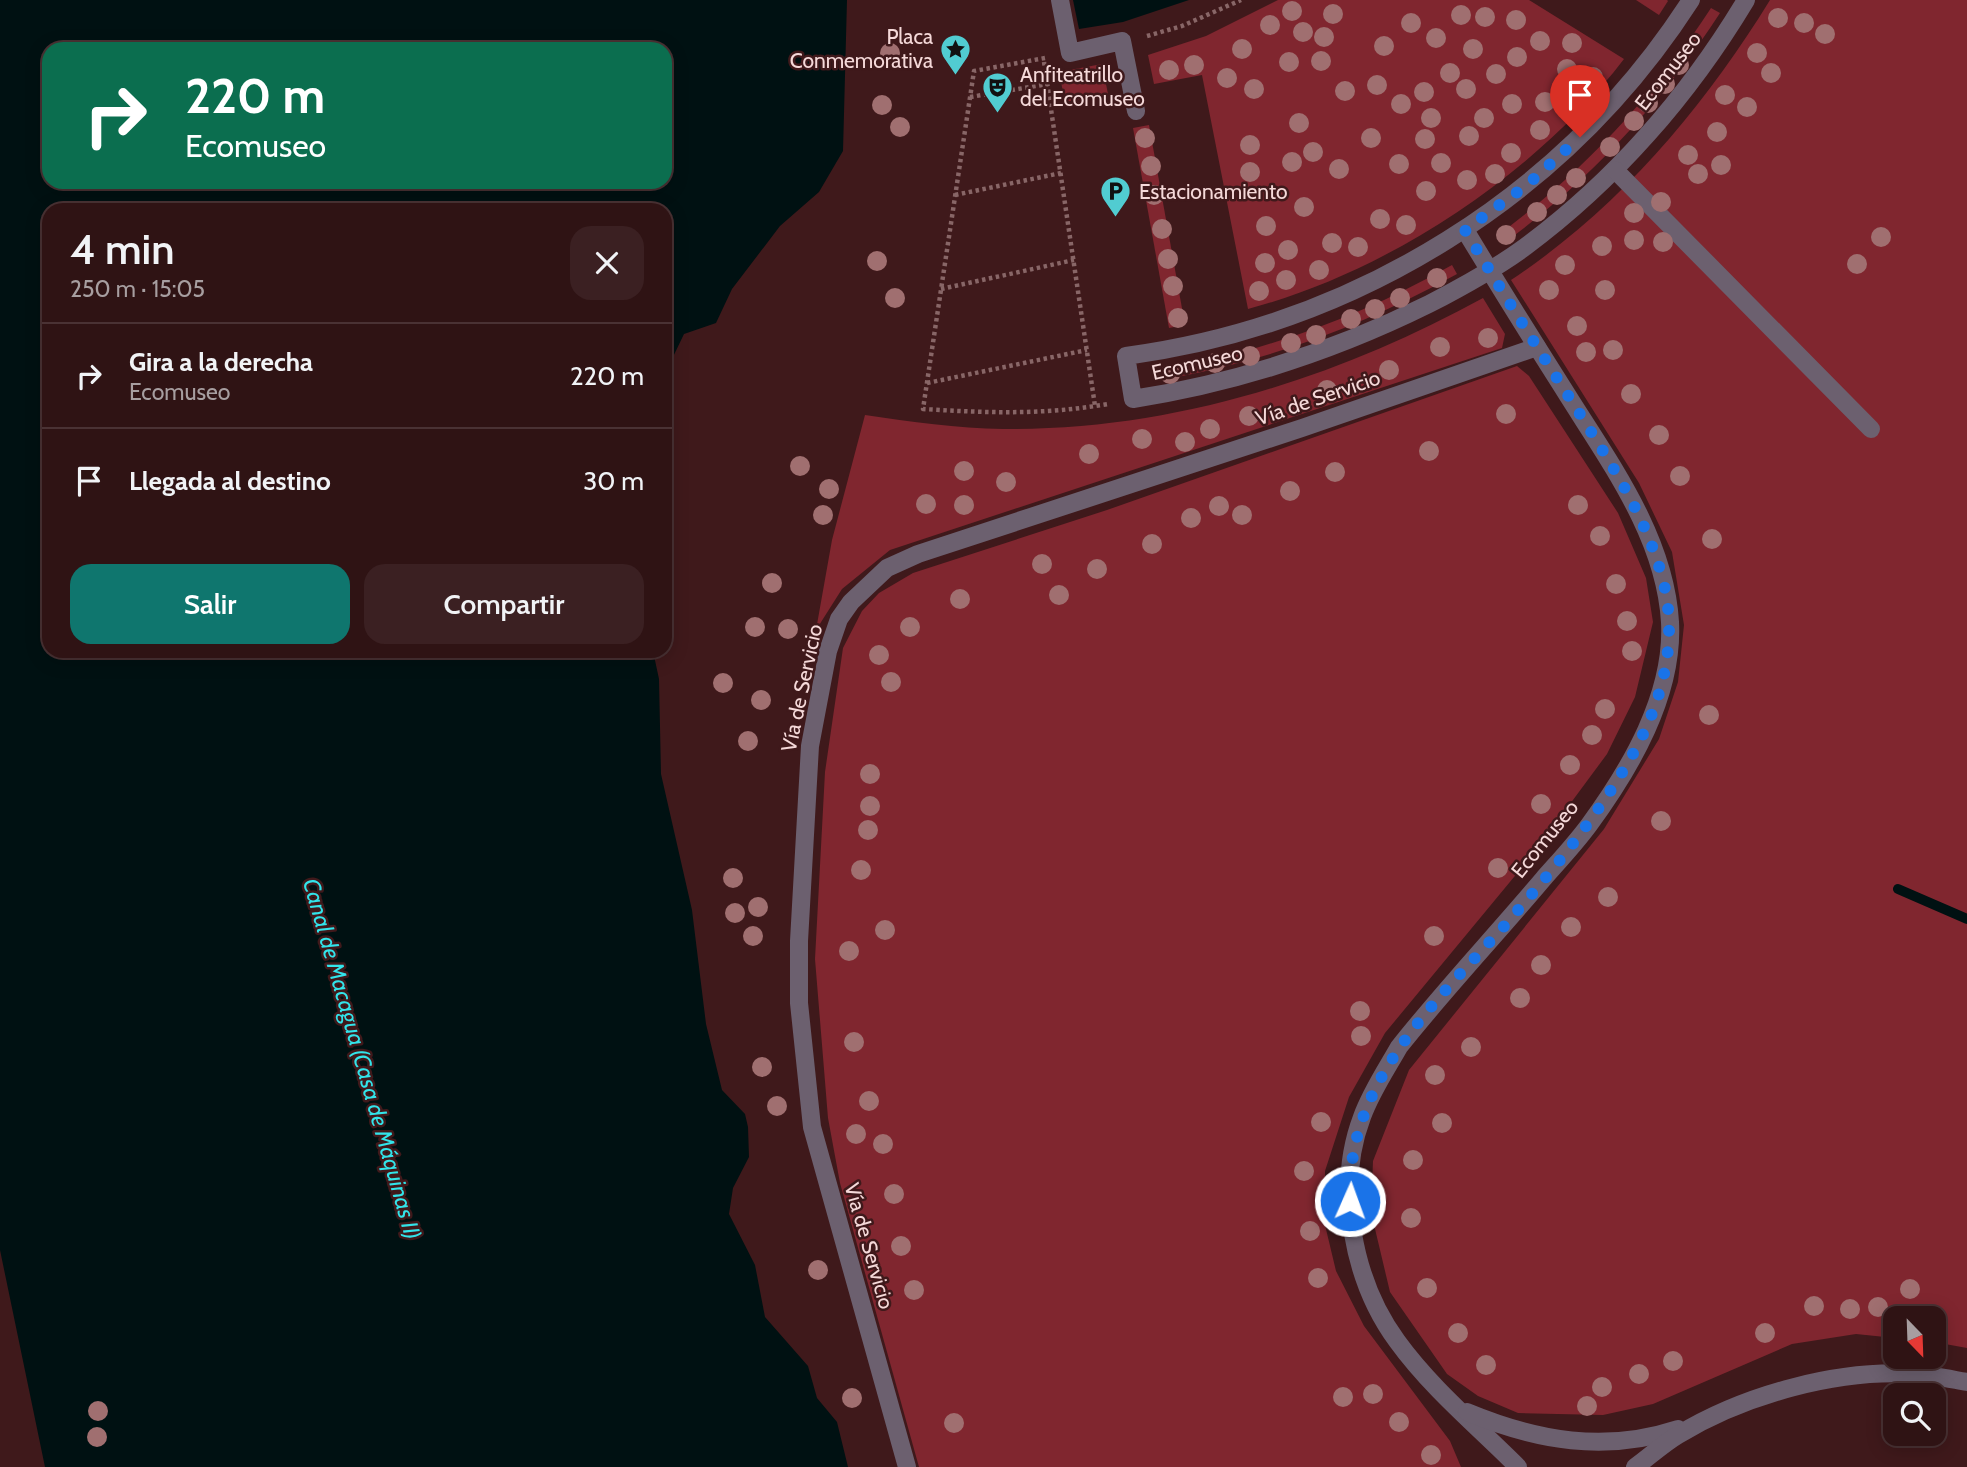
<!DOCTYPE html>
<html lang="es">
<head>
<meta charset="utf-8">
<style>
  :root { --surface:#2f1314; --page:#3b2022; --text:#f1f3f6; --muted:#a79ea0; --line:#4a3234; --accent:#0f766e }
  body { margin:0; font-family:Cabin,sans-serif; background:var(--page); color:var(--text); height:100vh; display:flex; flex-direction:column; font-size:26px; white-space:nowrap }
  * { box-sizing:border-box; margin:0 }
  p { font-size:23px; color:var(--muted) }
  .icon { flex:none; width:38px; height:38px; fill:none; stroke:currentColor; stroke-width:2; stroke-linecap:round; stroke-linejoin:round }
  .map { position:relative; flex:1; overflow:hidden }
  .details { position:absolute; left:42px; top:203px; width:630px; height:455px; display:flex; flex-direction:column; background:var(--surface); border-radius:21px; box-shadow:0 4px 18px #0003,0 0 0 2px var(--line) }
  .details>* { flex:none }
  .banner { position:absolute; left:42px; top:42px; width:630px; height:147px; border-radius:21px; box-shadow:0 4px 18px #0003,0 0 0 2px var(--line); background:#0b6e4f; color:#fff; overflow:hidden }
  .needle { width:46px; rotate:157deg }
  .tools { position:absolute; left:1883px; top:1306px; display:grid; gap:14px }
  .tools a { display:grid; place-items:center; width:63px; height:63px; border-radius:14px; background:var(--surface); box-shadow:0 4px 18px #0003,0 0 0 2px var(--line); font-size:35px }
  .pin { position:absolute; display:grid; place-items:center; width:60px; height:60px; color:#fff; margin:-72px -30px; border-radius:50% 50% 50% 0; rotate:-45deg; box-shadow:0 0 7px #0007 }
  .pin .icon { rotate:45deg }
  .me { position:absolute; width:77px; margin:-38px; rotate:2deg; stroke-linejoin:round; filter:drop-shadow(0 0 5px #0008) }
  .turn { display:flex; align-items:center; gap:24px; height:147px; padding:0 28px; font-size:32px }
  .turn .icon { width:91px; height:91px; stroke-width:2.5 }
  .turn b { display:block; font-size:49px; line-height:60px }
  .round { display:grid; place-items:center; flex:none; width:74px; height:74px; border-radius:21px; background:var(--page) }
  .headline { display:flex; align-items:center; justify-content:space-between; height:119px; padding:0 28px }
  h1 { font-size:42px; font-weight:600; line-height:52px }
  .cta { display:flex; gap:14px; margin-top:auto; padding:14px 28px }
  .cta a { flex:1; height:80px; border-radius:21px; background:var(--accent); color:#fff; font-size:28px; font-weight:600; line-height:80px; text-align:center }
  .cta a+a { background:var(--page); color:var(--text) }
  ul { padding:0; list-style:none }
  li { display:flex; align-items:center; gap:21px; height:105px; padding:0 28px; border-top:2px solid var(--line) }
  li div { flex:1 }
  li b { display:block; font-size:26px }
  li em { font-style:normal }
  .map>svg:first-child { display:block }
</style>
</head>
<body>
<div class="map">
<svg width="1967" height="1467" viewBox="0 0 1967 1467">
  <rect width="100%" height="100%" fill="#3f191b"/>
  <g fill="#80262f">
    <path d="M1278,0H1529L1624,59C1536,174 1388,272 1248,309L1202,75L1154,84L1148,55L1206,36Z"/>
    <polygon points="1636,0 1667,0 1668,1 1659,15"/>
    <path d="M1770,0H1967V1348L1934,1342V1318H1895V1338L1856,1334L1792,1344L1653,1404L1603,1415L1518,1413L1478,1396L1447,1374L1390,1292L1371,1212L1373,1161L1409,1070L1604,829L1659,739L1678,682L1684,625L1672,552L1639,483L1511,280C1618,209 1703,109 1770,0Z"/>
    <path d="M1711,8L1720,13C1661,104 1590,180 1503,244L1497,236C1583,172 1653,97 1711,8Z"/>
    <polygon points="1102,64 1108,94 1065,102 1059,72"/>
    <polygon points="1149,125 1185,325 1169,328 1133,128"/>
    <path d="M1452,265L1457,274C1363,326 1266,362 1160,380L1159,371C1265,351 1358,318 1452,265Z"/>
    <path d="M1483,298L1505,334L1502,348L890,550L842,589L816,630L832,540L865,415C911,422 957,428 1003,429C1171,431 1337,378 1483,298Z"/>
    <polygon points="1517,366 1529,376 1618,513 1646,578 1653,622 1635,697 1607,754 1533,854 1385,1033 1349,1097 1325,1171 1325,1225 1336,1271 1364,1326 1450,1441 1461,1467 919,1467 840,1183 828,1118 815,959 825,772 843,648 862,611 879,593 913,573 1107,510"/>
  </g>
  <g fill="#001112" fill-rule="evenodd">
    <path d="M0,0H847L843,151L819,192L780,226L732,289L716,323L684,334L672,359L665,368V210H49V651H653L659,679L661,774L692,910L706,1024L722,1090L745,1114L748,1127L749,1157L733,1188L729,1214L755,1265L765,1317L808,1366L817,1398L837,1422L848,1467H45L0,1250ZM665,49V182H49V49Z"/>
    <polygon points="1073,0 1189,0 1123,22 1079,29"/>
  </g>
  <g fill="none" stroke-linecap="round" stroke-linejoin="round">
    <polyline stroke="#001112" stroke-width="10" points="1898,889 1967,919"/>
    <g stroke="#886667" stroke-width="4.5" stroke-dasharray="3.5 3.5" stroke-linecap="butt">
      <polyline points="1147,36 1182,26 1241,0"/>
      <path d="M1045,58L974,71L923,409C988,413 1044,415 1108,404"/>
      <polyline points="1044,62 1095,406"/>
      <polyline points="970,97 1048,84"/>
      <polyline points="955,195 1061,173"/>
      <polyline points="941,289 1074,260"/>
      <polyline points="927,383 1087,350"/>
    </g>
    <g stroke="#6c606f" stroke-width="18">
      <polyline points="1060,0 1070,53 1122,41 1136,111"/>
      <path d="M1691,0C1565,196 1356,325 1126,356L1133,399C1236,383 1336,350 1429,304C1462,287 1495,269 1525,247C1614,181 1689,95 1746,0"/>
      <polyline points="1615,170 1871,429"/>
      <path d="M1465,230C1497,283 1530,336 1563,388C1607,459 1665,535 1670,622C1674,695 1630,769 1589,825C1575,844 1559,861 1544,878C1496,935 1445,989 1399,1047C1386,1070 1371,1092 1362,1117C1335,1188 1353,1281 1397,1341C1431,1388 1477,1426 1518,1467"/>
      <path d="M1467,1412C1537,1441 1605,1453 1678,1429"/>
      <polyline points="907,1467 812,1127 799,1003 799,941 810,746 828,651 839,619 851,602 887,568 918,554 1302,428 1537,347"/>
      <path d="M1635,1467C1649,1457 1663,1444 1678,1435C1744,1395 1837,1369 1914,1374C1932,1375 1950,1379 1967,1382"/>
    </g>
  </g>
  <g fill="#a06f70">
    <circle cx="1292" cy="11" r="10"/>
    <circle cx="1333" cy="14" r="10"/>
    <circle cx="1461" cy="15" r="10"/>
    <circle cx="1485" cy="17" r="10"/>
    <circle cx="1778" cy="18" r="10"/>
    <circle cx="1516" cy="20" r="10"/>
    <circle cx="1411" cy="23" r="10"/>
    <circle cx="1804" cy="23" r="10"/>
    <circle cx="1270" cy="25" r="10"/>
    <circle cx="1303" cy="32" r="10"/>
    <circle cx="1825" cy="34" r="10"/>
    <circle cx="1324" cy="37" r="10"/>
    <circle cx="1436" cy="38" r="10"/>
    <circle cx="1540" cy="41" r="10"/>
    <circle cx="1572" cy="43" r="10"/>
    <circle cx="1384" cy="46" r="10"/>
    <circle cx="1242" cy="49" r="10"/>
    <circle cx="1473" cy="49" r="10"/>
    <circle cx="890" cy="53" r="10"/>
    <circle cx="1757" cy="53" r="10"/>
    <circle cx="1517" cy="57" r="10"/>
    <circle cx="1321" cy="61" r="10"/>
    <circle cx="1289" cy="62" r="10"/>
    <circle cx="1194" cy="65" r="10"/>
    <circle cx="1679" cy="65" r="10"/>
    <circle cx="1567" cy="69" r="10"/>
    <circle cx="1169" cy="70" r="10"/>
    <circle cx="1450" cy="73" r="10"/>
    <circle cx="1771" cy="73" r="10"/>
    <circle cx="1496" cy="74" r="10"/>
    <circle cx="1593" cy="77" r="10"/>
    <circle cx="1227" cy="78" r="10"/>
    <circle cx="1665" cy="84" r="10"/>
    <circle cx="1377" cy="85" r="10"/>
    <circle cx="1254" cy="89" r="10"/>
    <circle cx="1466" cy="89" r="10"/>
    <circle cx="1345" cy="91" r="10"/>
    <circle cx="1424" cy="92" r="10"/>
    <circle cx="1725" cy="95" r="10"/>
    <circle cx="1571" cy="101" r="10"/>
    <circle cx="1545" cy="102" r="10"/>
    <circle cx="1648" cy="103" r="10"/>
    <circle cx="1401" cy="104" r="10"/>
    <circle cx="1512" cy="104" r="10"/>
    <circle cx="882" cy="105" r="10"/>
    <circle cx="1747" cy="107" r="10"/>
    <circle cx="1431" cy="118" r="10"/>
    <circle cx="1484" cy="118" r="10"/>
    <circle cx="1634" cy="121" r="10"/>
    <circle cx="1299" cy="123" r="10"/>
    <circle cx="900" cy="127" r="10"/>
    <circle cx="1540" cy="130" r="10"/>
    <circle cx="1717" cy="132" r="10"/>
    <circle cx="1469" cy="136" r="10"/>
    <circle cx="1145" cy="138" r="10"/>
    <circle cx="1371" cy="138" r="10"/>
    <circle cx="1425" cy="139" r="10"/>
    <circle cx="1250" cy="145" r="10"/>
    <circle cx="1610" cy="147" r="10"/>
    <circle cx="1313" cy="152" r="10"/>
    <circle cx="1511" cy="153" r="10"/>
    <circle cx="1688" cy="155" r="10"/>
    <circle cx="1292" cy="162" r="10"/>
    <circle cx="1441" cy="163" r="10"/>
    <circle cx="1399" cy="164" r="10"/>
    <circle cx="1721" cy="165" r="10"/>
    <circle cx="1151" cy="166" r="10"/>
    <circle cx="1339" cy="169" r="10"/>
    <circle cx="1250" cy="172" r="10"/>
    <circle cx="1495" cy="174" r="10"/>
    <circle cx="1698" cy="174" r="10"/>
    <circle cx="1576" cy="178" r="10"/>
    <circle cx="1467" cy="180" r="10"/>
    <circle cx="1426" cy="191" r="10"/>
    <circle cx="1154" cy="195" r="10"/>
    <circle cx="1557" cy="195" r="10"/>
    <circle cx="1661" cy="202" r="10"/>
    <circle cx="1304" cy="207" r="10"/>
    <circle cx="1537" cy="212" r="10"/>
    <circle cx="1634" cy="213" r="10"/>
    <circle cx="1380" cy="219" r="10"/>
    <circle cx="1406" cy="225" r="10"/>
    <circle cx="1266" cy="226" r="10"/>
    <circle cx="1162" cy="229" r="10"/>
    <circle cx="1506" cy="235" r="10"/>
    <circle cx="1881" cy="237" r="10"/>
    <circle cx="1634" cy="240" r="10"/>
    <circle cx="1663" cy="242" r="10"/>
    <circle cx="1332" cy="243" r="10"/>
    <circle cx="1602" cy="246" r="10"/>
    <circle cx="1358" cy="247" r="10"/>
    <circle cx="1288" cy="250" r="10"/>
    <circle cx="1168" cy="259" r="10"/>
    <circle cx="877" cy="261" r="10"/>
    <circle cx="1265" cy="263" r="10"/>
    <circle cx="1857" cy="264" r="10"/>
    <circle cx="1565" cy="265" r="10"/>
    <circle cx="1319" cy="270" r="10"/>
    <circle cx="1437" cy="278" r="10"/>
    <circle cx="1286" cy="280" r="10"/>
    <circle cx="1173" cy="286" r="10"/>
    <circle cx="1549" cy="290" r="10"/>
    <circle cx="1605" cy="290" r="10"/>
    <circle cx="1259" cy="291" r="10"/>
    <circle cx="895" cy="298" r="10"/>
    <circle cx="1400" cy="298" r="10"/>
    <circle cx="1375" cy="309" r="10"/>
    <circle cx="1178" cy="318" r="10"/>
    <circle cx="1351" cy="319" r="10"/>
    <circle cx="1577" cy="326" r="10"/>
    <circle cx="1316" cy="335" r="10"/>
    <circle cx="1488" cy="338" r="10"/>
    <circle cx="1291" cy="343" r="10"/>
    <circle cx="1440" cy="347" r="10"/>
    <circle cx="1613" cy="350" r="10"/>
    <circle cx="1586" cy="352" r="10"/>
    <circle cx="1250" cy="356" r="10"/>
    <circle cx="1215" cy="363" r="10"/>
    <circle cx="1389" cy="370" r="10"/>
    <circle cx="1170" cy="374" r="10"/>
    <circle cx="1327" cy="390" r="10"/>
    <circle cx="1631" cy="394" r="10"/>
    <circle cx="1506" cy="414" r="10"/>
    <circle cx="1249" cy="416" r="10"/>
    <circle cx="1210" cy="429" r="10"/>
    <circle cx="1659" cy="435" r="10"/>
    <circle cx="1142" cy="439" r="10"/>
    <circle cx="1185" cy="442" r="10"/>
    <circle cx="1429" cy="451" r="10"/>
    <circle cx="1089" cy="454" r="10"/>
    <circle cx="800" cy="466" r="10"/>
    <circle cx="964" cy="471" r="10"/>
    <circle cx="1335" cy="472" r="10"/>
    <circle cx="1680" cy="476" r="10"/>
    <circle cx="1006" cy="482" r="10"/>
    <circle cx="829" cy="489" r="10"/>
    <circle cx="1290" cy="491" r="10"/>
    <circle cx="926" cy="504" r="10"/>
    <circle cx="964" cy="505" r="10"/>
    <circle cx="1578" cy="505" r="10"/>
    <circle cx="1219" cy="506" r="10"/>
    <circle cx="823" cy="515" r="10"/>
    <circle cx="1242" cy="515" r="10"/>
    <circle cx="1191" cy="518" r="10"/>
    <circle cx="1600" cy="536" r="10"/>
    <circle cx="1712" cy="539" r="10"/>
    <circle cx="1152" cy="544" r="10"/>
    <circle cx="1042" cy="564" r="10"/>
    <circle cx="1097" cy="569" r="10"/>
    <circle cx="772" cy="583" r="10"/>
    <circle cx="1616" cy="584" r="10"/>
    <circle cx="1059" cy="595" r="10"/>
    <circle cx="960" cy="599" r="10"/>
    <circle cx="1627" cy="621" r="10"/>
    <circle cx="755" cy="627" r="10"/>
    <circle cx="910" cy="627" r="10"/>
    <circle cx="788" cy="629" r="10"/>
    <circle cx="1632" cy="651" r="10"/>
    <circle cx="879" cy="655" r="10"/>
    <circle cx="891" cy="682" r="10"/>
    <circle cx="723" cy="683" r="10"/>
    <circle cx="761" cy="700" r="10"/>
    <circle cx="1605" cy="709" r="10"/>
    <circle cx="1709" cy="715" r="10"/>
    <circle cx="1592" cy="735" r="10"/>
    <circle cx="748" cy="741" r="10"/>
    <circle cx="1570" cy="765" r="10"/>
    <circle cx="870" cy="774" r="10"/>
    <circle cx="1541" cy="804" r="10"/>
    <circle cx="870" cy="806" r="10"/>
    <circle cx="1661" cy="821" r="10"/>
    <circle cx="868" cy="830" r="10"/>
    <circle cx="1498" cy="868" r="10"/>
    <circle cx="861" cy="870" r="10"/>
    <circle cx="733" cy="878" r="10"/>
    <circle cx="1608" cy="897" r="10"/>
    <circle cx="758" cy="907" r="10"/>
    <circle cx="735" cy="913" r="10"/>
    <circle cx="1571" cy="927" r="10"/>
    <circle cx="885" cy="930" r="10"/>
    <circle cx="753" cy="936" r="10"/>
    <circle cx="1434" cy="936" r="10"/>
    <circle cx="849" cy="951" r="10"/>
    <circle cx="1541" cy="965" r="10"/>
    <circle cx="1520" cy="998" r="10"/>
    <circle cx="1360" cy="1011" r="10"/>
    <circle cx="1361" cy="1036" r="10"/>
    <circle cx="854" cy="1042" r="10"/>
    <circle cx="1471" cy="1047" r="10"/>
    <circle cx="762" cy="1067" r="10"/>
    <circle cx="1435" cy="1075" r="10"/>
    <circle cx="869" cy="1101" r="10"/>
    <circle cx="777" cy="1106" r="10"/>
    <circle cx="1321" cy="1122" r="10"/>
    <circle cx="1442" cy="1123" r="10"/>
    <circle cx="856" cy="1134" r="10"/>
    <circle cx="883" cy="1144" r="10"/>
    <circle cx="1413" cy="1160" r="10"/>
    <circle cx="1304" cy="1171" r="10"/>
    <circle cx="894" cy="1194" r="10"/>
    <circle cx="1411" cy="1218" r="10"/>
    <circle cx="1310" cy="1231" r="10"/>
    <circle cx="901" cy="1246" r="10"/>
    <circle cx="818" cy="1270" r="10"/>
    <circle cx="1318" cy="1278" r="10"/>
    <circle cx="1427" cy="1288" r="10"/>
    <circle cx="1910" cy="1289" r="10"/>
    <circle cx="914" cy="1290" r="10"/>
    <circle cx="1814" cy="1306" r="10"/>
    <circle cx="1878" cy="1307" r="10"/>
    <circle cx="1850" cy="1309" r="10"/>
    <circle cx="1458" cy="1333" r="10"/>
    <circle cx="1765" cy="1333" r="10"/>
    <circle cx="1673" cy="1361" r="10"/>
    <circle cx="1486" cy="1365" r="10"/>
    <circle cx="1639" cy="1374" r="10"/>
    <circle cx="1602" cy="1387" r="10"/>
    <circle cx="1373" cy="1394" r="10"/>
    <circle cx="1343" cy="1397" r="10"/>
    <circle cx="852" cy="1398" r="10"/>
    <circle cx="1587" cy="1406" r="10"/>
    <circle cx="98" cy="1411" r="10"/>
    <circle cx="1399" cy="1422" r="10"/>
    <circle cx="954" cy="1423" r="10"/>
    <circle cx="97" cy="1437" r="10"/>
    <circle cx="1431" cy="1455" r="10"/>
  </g>
  <g fill="none" stroke-linecap="round" stroke-linejoin="round">
    <path stroke="#1a73e8" stroke-width="12" stroke-dasharray="0 21.6" d="M1350,1201C1346,1083 1433,1005 1506,924C1554,869 1598,816 1634,752C1661,703 1677,646 1665,589C1650,521 1609,461 1573,403C1536,346 1500,288 1465,230L1527,185L1580,137"/>
  </g>
  <defs>
    <symbol id="sight-pin" viewBox="-11 -11 22 30"><path d="M0 17L-7.5 6A9.5 9.5 0 1 1 7.5 6Z" fill="#51ccd1" stroke="#3f191b"/><path d="M0-6L1.8-2.2L6-1.7L2.9 1.2L3.7 5.4L0 3.3L-3.7 5.4L-2.9 1.2L-6-1.7L-1.8-2.2Z" fill="#111"/></symbol>
    <symbol id="theatre-pin" viewBox="-11 -11 22 30"><path d="M0 17L-7.5 6A9.5 9.5 0 1 1 7.5 6Z" fill="#51ccd1" stroke="#3f191b"/><path d="M-5-5.5Q0-4 5-5.5V0Q5 5 0 6Q-5 5-5 0ZM-3.3-2.5H-1v1.5H-3.3ZM1-2.5H3.3v1.5H1ZM-2.8 1Q0 5.5 2.8 1Z" fill="#111"/></symbol>
    <symbol id="parking-pin" viewBox="-11 -11 22 30"><path d="M0 17L-7.5 6A9.5 9.5 0 1 1 7.5 6Z" fill="#51ccd1" stroke="#3f191b"/><path d="M-3.5-5.5H1a3.5 3.5 0 0 1 0 7H-1V5.5H-3.5ZM-1-3.4V-.6H.8a1.4 1.4 0 0 0 0-2.8Z" fill="#111"/></symbol>
  </defs>
  <g fill-rule="evenodd">
    <use href="#sight-pin" x="938" y="32" width="35" height="47"/>
    <use href="#theatre-pin" x="980" y="70" width="35" height="47"/>
    <use href="#parking-pin" x="1098" y="174" width="35" height="47"/>
  </g>
  <g text-anchor="middle" stroke-width="5" stroke-linejoin="round" paint-order="stroke">
    <g font-size="21" fill="#f5d9d9" stroke="#3f191b" text-anchor="start">
      <text x="933" y="44" text-anchor="end">Placa<tspan x="933" dy="24">Conmemorativa</tspan></text>
      <text x="1020" y="82">Anfiteatrillo<tspan x="1020" dy="24">del Ecomuseo</tspan></text>
      <text x="1139" y="199">Estacionamiento</text>
    </g>
    <g font-size="21" fill="#f5d9d9" stroke="#3f191b">
      <text transform="translate(1668 71) rotate(-52)" y="7">Ecomuseo</text>
      <text transform="translate(1197 363) rotate(-13)" y="7">Ecomuseo</text>
      <text transform="translate(1318 398) rotate(-19)" y="7">Vía de Servicio</text>
      <text transform="translate(802 688) rotate(-78)" y="7">Vía de Servicio</text>
      <text transform="translate(1545 839) rotate(-51)" y="7">Ecomuseo</text>
      <text transform="translate(869 1246) rotate(74)" y="7">Vía de Servicio</text>
    </g>
    <g font-size="23" font-style="italic" fill="#32e4ea" stroke="#3f191b">
      <text transform="translate(362 1059) rotate(74)" y="8">Canal de Macagua (Casa de Máquinas II)</text>
    </g>
  </g>
</svg>
<div class="tools">
<a><svg class="needle" viewBox="-14 -14 28 28"><path d="M0-13l5 13h-10z" fill="#e53935"/><path d="M0 13l5-13h-10z" fill="#a79ea0"/></svg></a>
<a><svg class="icon" aria-label="search" viewBox="0 0 24 24"><circle cx="10" cy="10" r="6"/><path d="M15 15l6 6"/></svg></a>
</div>
<div class="pin" style="left:1580px;top:137px;background:#d93025"><svg class="icon" aria-label="arrive" viewBox="0 0 24 24"><path d="M6 21V4h12l-3 4 3 4H6"/></svg></div>
<svg class="me" style="left:1350px;top:1201px" viewBox="-20 -20 40 40"><circle r="17" fill="#1a73e8" stroke="#fff" stroke-width="3"/><path d="M0-11L8 9 0 5-8 9z" fill="#fff"/></svg>
<div class="banner">
<div class="turn"><svg class="icon" aria-label="right" viewBox="0 0 24 24"><path d="M7 20v-9h11M14 6l5 5-5 5"/></svg><div><b>220 m</b>Ecomuseo</div></div>
</div>
<section class="details">
<div class="headline"><div><h1>4 min</h1><p>250 m · 15:05</p></div><a class="round"><svg class="icon" aria-label="close" viewBox="0 0 24 24"><path d="M6 6l12 12M18 6L6 18"/></svg></a></div>
<ul>
<li><svg class="icon" aria-label="right" viewBox="0 0 24 24"><path d="M7 20v-9h11M14 6l5 5-5 5"/></svg><div><b>Gira a la derecha</b><p>Ecomuseo</p></div><em>220 m</em></li>
<li><svg class="icon" aria-label="arrive" viewBox="0 0 24 24"><path d="M6 21V4h12l-3 4 3 4H6"/></svg><div><b>Llegada al destino</b></div><em>30 m</em></li>
</ul>
<div class="cta"><a>Salir</a><a>Compartir</a></div>
</section>
</div>
</body>
</html>
